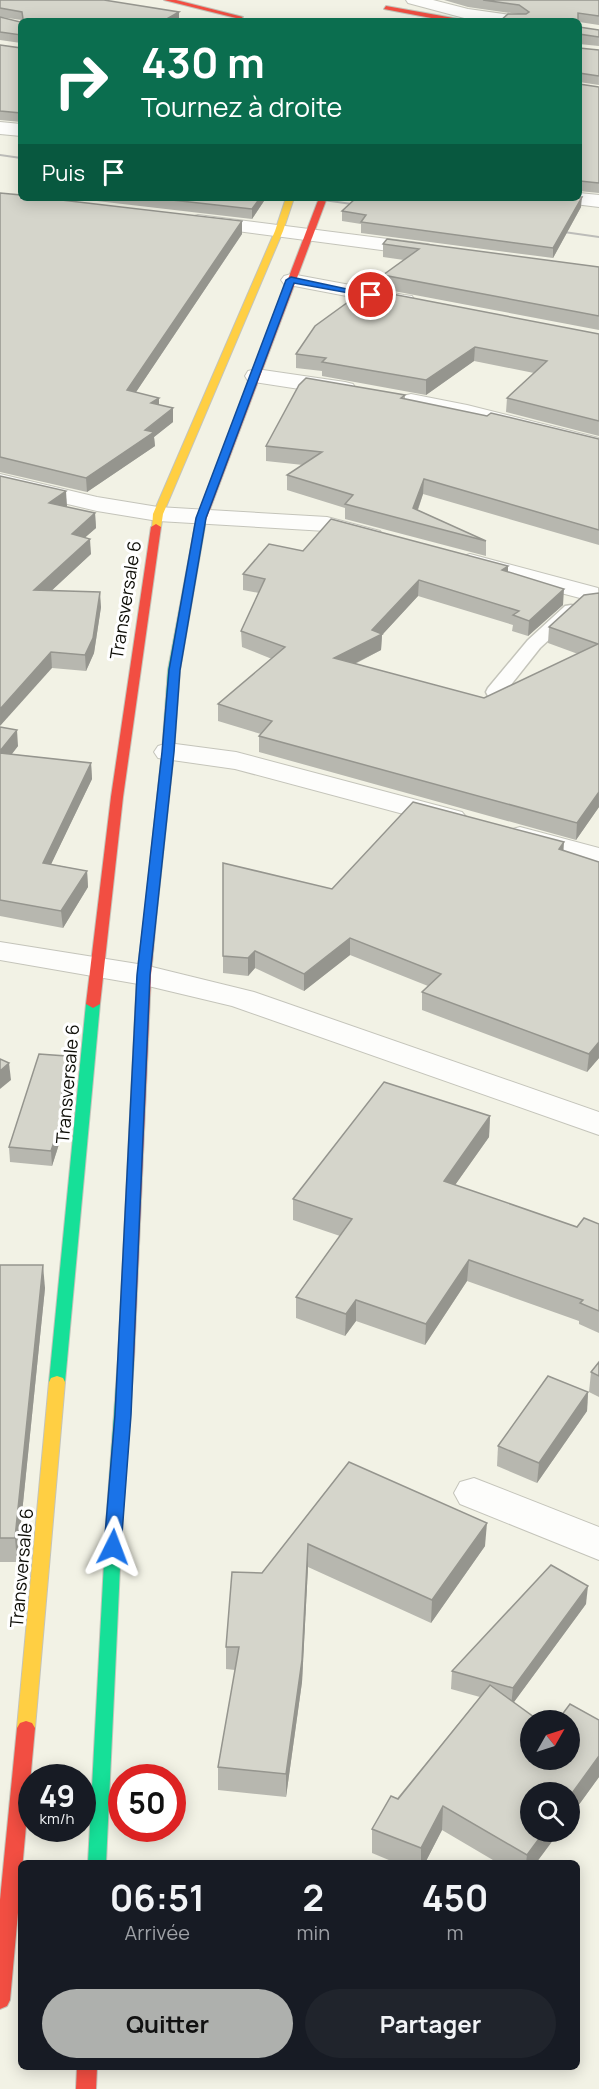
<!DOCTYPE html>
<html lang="fr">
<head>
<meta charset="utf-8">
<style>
  :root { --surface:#171b24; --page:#20242c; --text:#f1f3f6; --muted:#9ea1a6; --accent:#aeb0ad }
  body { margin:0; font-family:Manrope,sans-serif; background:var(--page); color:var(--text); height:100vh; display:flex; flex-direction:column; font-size:22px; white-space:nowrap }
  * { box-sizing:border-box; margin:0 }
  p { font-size:20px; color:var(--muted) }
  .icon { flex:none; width:33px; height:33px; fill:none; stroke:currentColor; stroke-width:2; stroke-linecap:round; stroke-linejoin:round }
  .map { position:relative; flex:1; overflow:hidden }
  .drawer { position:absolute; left:18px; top:1860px; width:562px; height:210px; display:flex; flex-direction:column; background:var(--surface); border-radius:9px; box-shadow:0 3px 15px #0003 }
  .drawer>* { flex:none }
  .top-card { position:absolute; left:18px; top:18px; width:564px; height:183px; border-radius:9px; box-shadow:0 3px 15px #0003; background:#0b6e4f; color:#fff; overflow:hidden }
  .needle { width:39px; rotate:51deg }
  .fabs { position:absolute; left:520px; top:1710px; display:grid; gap:12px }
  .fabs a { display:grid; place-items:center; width:60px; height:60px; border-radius:50%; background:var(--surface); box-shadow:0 3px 15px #0003; font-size:30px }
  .speed { position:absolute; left:18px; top:1764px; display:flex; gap:12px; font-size:30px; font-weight:700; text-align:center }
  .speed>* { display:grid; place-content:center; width:78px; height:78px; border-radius:50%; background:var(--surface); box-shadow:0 3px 15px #0003; line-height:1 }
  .speed small { font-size:15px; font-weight:400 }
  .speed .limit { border:9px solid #d22; background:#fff; color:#111 }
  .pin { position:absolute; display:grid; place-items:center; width:51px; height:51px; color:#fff; margin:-26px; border:3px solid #fff; border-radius:50%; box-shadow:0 2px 6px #0007 }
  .me { position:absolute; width:66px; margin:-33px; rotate:3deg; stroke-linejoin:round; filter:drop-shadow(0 0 4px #0008) }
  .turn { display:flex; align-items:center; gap:21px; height:126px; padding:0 24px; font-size:27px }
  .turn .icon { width:78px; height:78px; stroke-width:2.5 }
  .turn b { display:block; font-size:42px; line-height:51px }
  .then { display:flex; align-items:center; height:57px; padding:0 24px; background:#0003; gap:12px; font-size:22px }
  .eta { display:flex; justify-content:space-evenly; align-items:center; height:102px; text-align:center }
  .eta b { font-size:36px; font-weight:700; line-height:42px }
  .button { display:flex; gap:12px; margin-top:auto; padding:12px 24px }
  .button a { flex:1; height:69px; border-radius:36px; background:var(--accent); color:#111; font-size:24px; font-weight:700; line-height:69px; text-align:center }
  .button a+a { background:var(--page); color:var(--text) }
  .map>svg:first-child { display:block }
</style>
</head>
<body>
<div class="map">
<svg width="599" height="2089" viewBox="0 0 599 2089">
  <rect width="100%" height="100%" fill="#f2f2e5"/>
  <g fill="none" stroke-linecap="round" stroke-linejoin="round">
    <defs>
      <polygon id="lane" points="571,605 577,606 580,610 577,614 540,648 502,696 488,696 486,692 488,688 528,640 565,606"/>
      <g id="street">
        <polygon points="406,0 433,0 468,9 518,16 526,21 468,19 408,3"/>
        <polygon points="0,122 21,124 21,136 0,134"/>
        <polygon points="579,193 599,195 599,207 558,202 555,198 579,198"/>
        <polygon points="198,215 427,244 434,246 437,250 434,254 427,256 191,225 188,221 191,217"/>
        <polygon points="291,274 404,295 412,296 415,301 412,306 404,307 284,284 281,280 284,276"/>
        <polygon points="256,369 345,382 353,384 356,389 353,394 345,396 248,381 245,376 248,371"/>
        <polygon points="411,394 467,405 599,438 599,452 467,419 403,406 400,401 403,396"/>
        <polygon points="0,474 97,497 158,507 327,517 380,531 383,536 380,541 371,543 326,531 158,521 97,511 0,488"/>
        <polygon points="470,554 598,588 599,608 590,606 580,598 461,567 457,562 461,557"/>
        <polygon points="168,743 236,752 462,812 467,818 462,824 452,827 235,769 158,758 154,752 158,746"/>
        <polygon points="520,827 599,848 599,866 509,842 505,836 509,830"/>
        <polygon points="0,942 144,965 254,992 599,1112 599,1135 232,1006 144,985 0,960"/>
        <polygon points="474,1478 599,1527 599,1560 460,1504 454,1493 460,1482"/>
      </g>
      <g id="fast">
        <polygon points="201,517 206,520 180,670 174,752 156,920 150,924 144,920 162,752 168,670 196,520"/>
        <polygon points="93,1000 100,1004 65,1382 63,1386 51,1386 49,1382 86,1004"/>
        <polygon points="126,1353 131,1355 134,1359 122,1525 106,1863 88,1863 106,1525 118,1359 121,1355"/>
      </g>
      <g id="slow">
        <polygon points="286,198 294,198 283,231 163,514 161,527 156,530 152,529 153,514 275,231"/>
        <polygon points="57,1376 63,1378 65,1382 35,1728 32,1733 26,1735 20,1733 17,1728 49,1382 51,1378"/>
      </g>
      <g id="jam">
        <polygon points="164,0 176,0 243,17 240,19"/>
        <polygon points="386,6 459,19 462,21 447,21 384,9"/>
        <polygon points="319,198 327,198 206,520 201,523 197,522 196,520"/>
        <polygon points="156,524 161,527 123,797 100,1004 93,1008 86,1004 111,797 151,527"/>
        <polygon points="150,916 156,920 151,975 134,1359 131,1363 121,1363 118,1359 137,975 144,920"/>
        <polygon points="26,1721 32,1723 35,1728 10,2000 7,2006 0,2009 0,1900 17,1728 20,1723"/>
        <polygon points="77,2067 97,2067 96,2089 76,2089"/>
      </g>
    </defs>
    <use href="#lane" stroke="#c4c4ba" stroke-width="3"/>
    <use href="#street" stroke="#c4c4ba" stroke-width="2"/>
    <use href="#fast" stroke="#c4c4ba" stroke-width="2"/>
    <use href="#slow" stroke="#c4c4ba" stroke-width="2"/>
    <use href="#jam" stroke="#c4c4ba" stroke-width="2"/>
    <use href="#lane" fill="#fdfdfb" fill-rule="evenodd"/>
    <use href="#street" fill="#fdfdfb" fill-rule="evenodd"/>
    <use href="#fast" fill="#16e098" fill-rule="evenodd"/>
    <use href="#slow" fill="#ffcf43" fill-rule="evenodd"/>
    <use href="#jam" fill="#f24e42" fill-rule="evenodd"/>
    <g stroke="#bcbcb9" stroke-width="2">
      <polyline points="0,155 21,158"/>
      <polyline points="309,198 366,206"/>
      <polyline points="550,230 599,237"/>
    </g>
  </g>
  <g fill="#b7b7af" fill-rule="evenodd">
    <path d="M0,0L179,21H21V43L0,40ZM0,17L22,20L20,22Z"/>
    <polygon points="444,0 599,0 599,25 579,22 579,21 500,21 518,14 468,7"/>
    <polygon points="579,27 599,30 599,46 579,44"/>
    <polygon points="0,45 21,48 21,122 0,120"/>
    <polygon points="579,48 599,50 599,85 579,82"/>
    <polygon points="579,84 599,87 599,193 579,191"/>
    <polygon points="0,193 242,234 136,392 159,405 173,422 154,437 155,446 87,492 0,472"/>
    <polygon points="71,198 266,198 252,219"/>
    <polygon points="581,207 553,258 361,233 361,224 342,221 342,211"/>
    <polygon points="383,244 599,267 599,330 383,289 383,275 404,260 383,257"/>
    <polygon points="599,334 599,436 506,412 507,398 534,373 474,361 426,395 322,376 322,371 296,368 296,354"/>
    <polygon points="405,395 405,399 599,439 599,545 423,494 418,510 486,541 486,556 345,519 345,508 287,490 287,475 303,465 266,461 266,446"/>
    <polygon points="0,476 67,506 66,507 95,513 96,528 85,537 91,554 51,591 101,607 94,653 86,671 52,668"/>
    <polygon points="303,551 508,566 508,572 563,605 528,636 512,631 513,625 418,596 382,635 381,650 355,664 484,698 578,654 548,643 549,627 599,593 599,807 576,840 259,752 259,736 261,734 218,721 218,704 272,659 242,647 241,631 259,593 243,590 243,574"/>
    <polygon points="0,727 18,746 12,754 91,763 92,779 51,864 87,871 88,887 63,928 0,916"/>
    <polygon points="563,850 599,1058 587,1072 422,1010 422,992 428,986 350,955 304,991 255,968 248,976 223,973 223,956 332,889"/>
    <polygon points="66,1056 67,1071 60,1141 52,1166 10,1162 9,1147"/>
    <polygon points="490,1116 489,1137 455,1185 577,1227 599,1224 599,1333 579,1324 579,1321 467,1281 425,1345 356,1321 345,1336 296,1318 296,1297 340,1236 293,1220 293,1199"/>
    <polygon points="0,1265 45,1288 17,1562 0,1562"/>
    <polygon points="599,1362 599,1397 589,1392 591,1372"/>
    <polygon points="588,1392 587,1411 537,1483 497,1466 498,1446"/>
    <polygon points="349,1462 485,1546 431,1623 308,1567 302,1682 286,1797 218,1790 218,1767 235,1670 226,1669 226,1647 262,1573"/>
    <polygon points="586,1604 514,1702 599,1777 570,1817 570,1792 531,1832 559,1832 536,1863 498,1863 442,1830 425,1863 396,1863 372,1853 372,1829 480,1697 451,1689 452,1671"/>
  </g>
  <g fill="#95958e">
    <polygon points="179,12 179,21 165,21 165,20"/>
    <polygon points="582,197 581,207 553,258 553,248"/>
    <polygon points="260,198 266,198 252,219 252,209"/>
    <polygon points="242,221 242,234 128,404 127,390"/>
    <polygon points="475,347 474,361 426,395 426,380"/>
    <polygon points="159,398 159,412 151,403"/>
    <polygon points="173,408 173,422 154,437 155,446 87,492 86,478"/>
    <polygon points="424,479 423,494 413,523 413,508"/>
    <polygon points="66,491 67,506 50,518 49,503"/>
    <polygon points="95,513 96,528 72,549 72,534"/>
    <polygon points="90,539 91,554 35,606 34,590"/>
    <polygon points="508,566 508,581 502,570"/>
    <polygon points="419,580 418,596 382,635 381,650 334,674 334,658 372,630"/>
    <polygon points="564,589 563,605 528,636 529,621"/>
    <polygon points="100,592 101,607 94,653 86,671 85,655"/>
    <polygon points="51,652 52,668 0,726 0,709"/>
    <polygon points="17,730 18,746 0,769 0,751"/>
    <polygon points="91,763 92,779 44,879 43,863"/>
    <polygon points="599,792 599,807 576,840 577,823"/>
    <polygon points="564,842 563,859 559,849"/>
    <polygon points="87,871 88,887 63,928 61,911"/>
    <polygon points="350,938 350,955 304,991 304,974"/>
    <polygon points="255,951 255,968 248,976 248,958"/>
    <polygon points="599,1042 599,1058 587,1072 589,1054"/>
    <polygon points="66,1056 67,1071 60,1141 52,1166 51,1151"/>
    <polygon points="9,1063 11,1080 0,1089 0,1071"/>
    <polygon points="490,1116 489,1137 443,1202 444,1181"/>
    <polygon points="469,1260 467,1281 425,1345 426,1324"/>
    <polygon points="43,1265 45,1288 17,1562 15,1538"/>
    <polygon points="356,1300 356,1321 345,1336 346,1314"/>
    <polygon points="588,1392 587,1411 537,1483 539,1463"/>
    <polygon points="487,1523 485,1546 431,1623 432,1600"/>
    <polygon points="308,1544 308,1567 302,1682 286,1797 286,1774"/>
    <polygon points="588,1586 586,1604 511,1706 513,1688"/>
    <polygon points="599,1756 599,1777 570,1817 570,1796"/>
    <polygon points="443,1806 442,1830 425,1863 421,1863 421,1848"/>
    <polygon points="544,1832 559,1832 536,1863 526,1863 527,1855"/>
  </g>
  <g fill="#d5d5cb" stroke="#95958e" stroke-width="1.5">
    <polygon points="0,0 104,0 179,12 165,20 170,21 21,21 21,35 0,32 0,17 20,22 23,19 22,12 0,8"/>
    <polygon points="483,0 599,0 599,16 578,13 578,21 500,21 508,14 526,14 529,12 519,5"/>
    <polygon points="579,27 599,30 599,37 579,34"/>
    <polygon points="0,45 21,48 21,114 21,113 0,111"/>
    <polygon points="579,48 599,50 599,76 579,73"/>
    <polygon points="579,84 599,87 599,183 580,181 579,183"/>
    <polygon points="0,193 21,195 21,198 44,198 242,221 127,390 159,398 151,403 173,408 145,430 154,432 86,478 0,457"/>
    <polygon points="579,197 582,197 553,248 361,222 366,215 342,211 356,198 579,198"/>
    <polygon points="154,198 260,198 252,209"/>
    <polygon points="387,239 599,267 599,316 383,275 419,249 383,244"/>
    <polygon points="366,289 599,334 599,421 507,398 547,361 475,347 426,380 322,362 326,358 296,354 315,326"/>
    <polygon points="306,378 405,395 401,398 487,416 491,413 599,439 599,530 424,479 413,508 486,541 345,504 353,495 287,475 322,452 266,446 299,385"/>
    <polygon points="0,476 66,491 49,503 95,513 72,534 90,539 34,590 100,592 93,638 85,655 51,652 0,709"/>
    <polygon points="331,519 508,566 502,570 564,589 529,621 513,615 519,611 419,580 372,630 382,634 334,658 484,698 598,644 549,627 584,595 599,593 599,792 577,823 259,736 272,721 218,704 285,647 241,631 265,579 243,574 269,544 303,551"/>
    <polygon points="0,727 17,730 0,751"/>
    <polygon points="0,753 91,763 43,863 87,871 61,911 0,900"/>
    <polygon points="413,802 564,842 559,849 599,862 599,1042 589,1054 422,992 441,974 350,938 304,974 255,951 248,958 223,956 223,863 332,889"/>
    <polygon points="39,1054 66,1056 59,1127 51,1151 9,1147"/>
    <polygon points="0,1059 9,1063 0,1071"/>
    <polygon points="384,1082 490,1116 444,1181 577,1227 584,1218 599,1224 599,1311 580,1303 583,1300 469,1260 426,1324 356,1300 346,1314 296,1297 352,1219 293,1199"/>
    <polygon points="0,1265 43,1265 15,1538 0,1538"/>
    <polygon points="599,1362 599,1376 591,1372"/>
    <polygon points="548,1376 588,1392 539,1463 498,1446"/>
    <polygon points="349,1462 487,1523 432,1600 308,1544 302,1660 286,1774 218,1767 239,1647 226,1647 232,1572 262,1573"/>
    <polygon points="551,1565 588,1586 513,1688 452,1671"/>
    <polygon points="490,1685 538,1720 531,1720 531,1760 570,1760 570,1720 558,1720 570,1704 599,1720 599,1756 570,1796 570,1792 531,1792 531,1832 544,1832 527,1855 443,1806 421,1848 372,1829 391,1796 398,1799"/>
  </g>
  <polygon fill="#1a73e8" stroke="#114b97" stroke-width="1.5" points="291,277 375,295 371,297 294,283 206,518 180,670 174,752 150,975 131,1415 121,1547 119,1552 113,1554 107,1552 104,1547 115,1415 137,975 162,752 169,670 196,518 286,280"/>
  <g text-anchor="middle" stroke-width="6" stroke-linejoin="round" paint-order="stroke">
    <g font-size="18" fill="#0d0d06" stroke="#fff">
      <text transform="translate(126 600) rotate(-81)" y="6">Transversale 6</text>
      <text transform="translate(68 1084) rotate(-85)" y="6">Transversale 6</text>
      <text transform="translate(22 1568) rotate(-85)" y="6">Transversale 6</text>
    </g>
  </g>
</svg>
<div class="fabs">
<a><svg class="needle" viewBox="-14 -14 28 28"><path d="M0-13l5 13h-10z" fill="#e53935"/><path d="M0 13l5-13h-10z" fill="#9ea1a6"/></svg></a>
<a><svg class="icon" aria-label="search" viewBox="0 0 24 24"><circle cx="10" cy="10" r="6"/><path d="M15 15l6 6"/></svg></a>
</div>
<div class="speed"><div>49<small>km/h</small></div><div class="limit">50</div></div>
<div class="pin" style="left:371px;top:295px;background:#d93025"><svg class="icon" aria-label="arrive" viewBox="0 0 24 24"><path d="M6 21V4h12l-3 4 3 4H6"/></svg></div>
<svg class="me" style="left:113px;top:1547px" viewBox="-20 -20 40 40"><path d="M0-17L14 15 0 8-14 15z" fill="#1a73e8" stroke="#fff" stroke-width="4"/></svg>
<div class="top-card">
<div class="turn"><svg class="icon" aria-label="right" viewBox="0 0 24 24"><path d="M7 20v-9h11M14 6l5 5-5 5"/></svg><div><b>430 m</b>Tournez à droite</div></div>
<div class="then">Puis<svg class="icon" aria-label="arrive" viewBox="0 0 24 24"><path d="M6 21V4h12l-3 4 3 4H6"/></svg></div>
</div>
<section class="drawer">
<div class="eta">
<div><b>06:51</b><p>Arrivée</p></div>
<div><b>2</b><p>min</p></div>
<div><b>450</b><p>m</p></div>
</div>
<div class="button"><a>Quitter</a><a>Partager</a></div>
</section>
</div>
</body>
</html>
